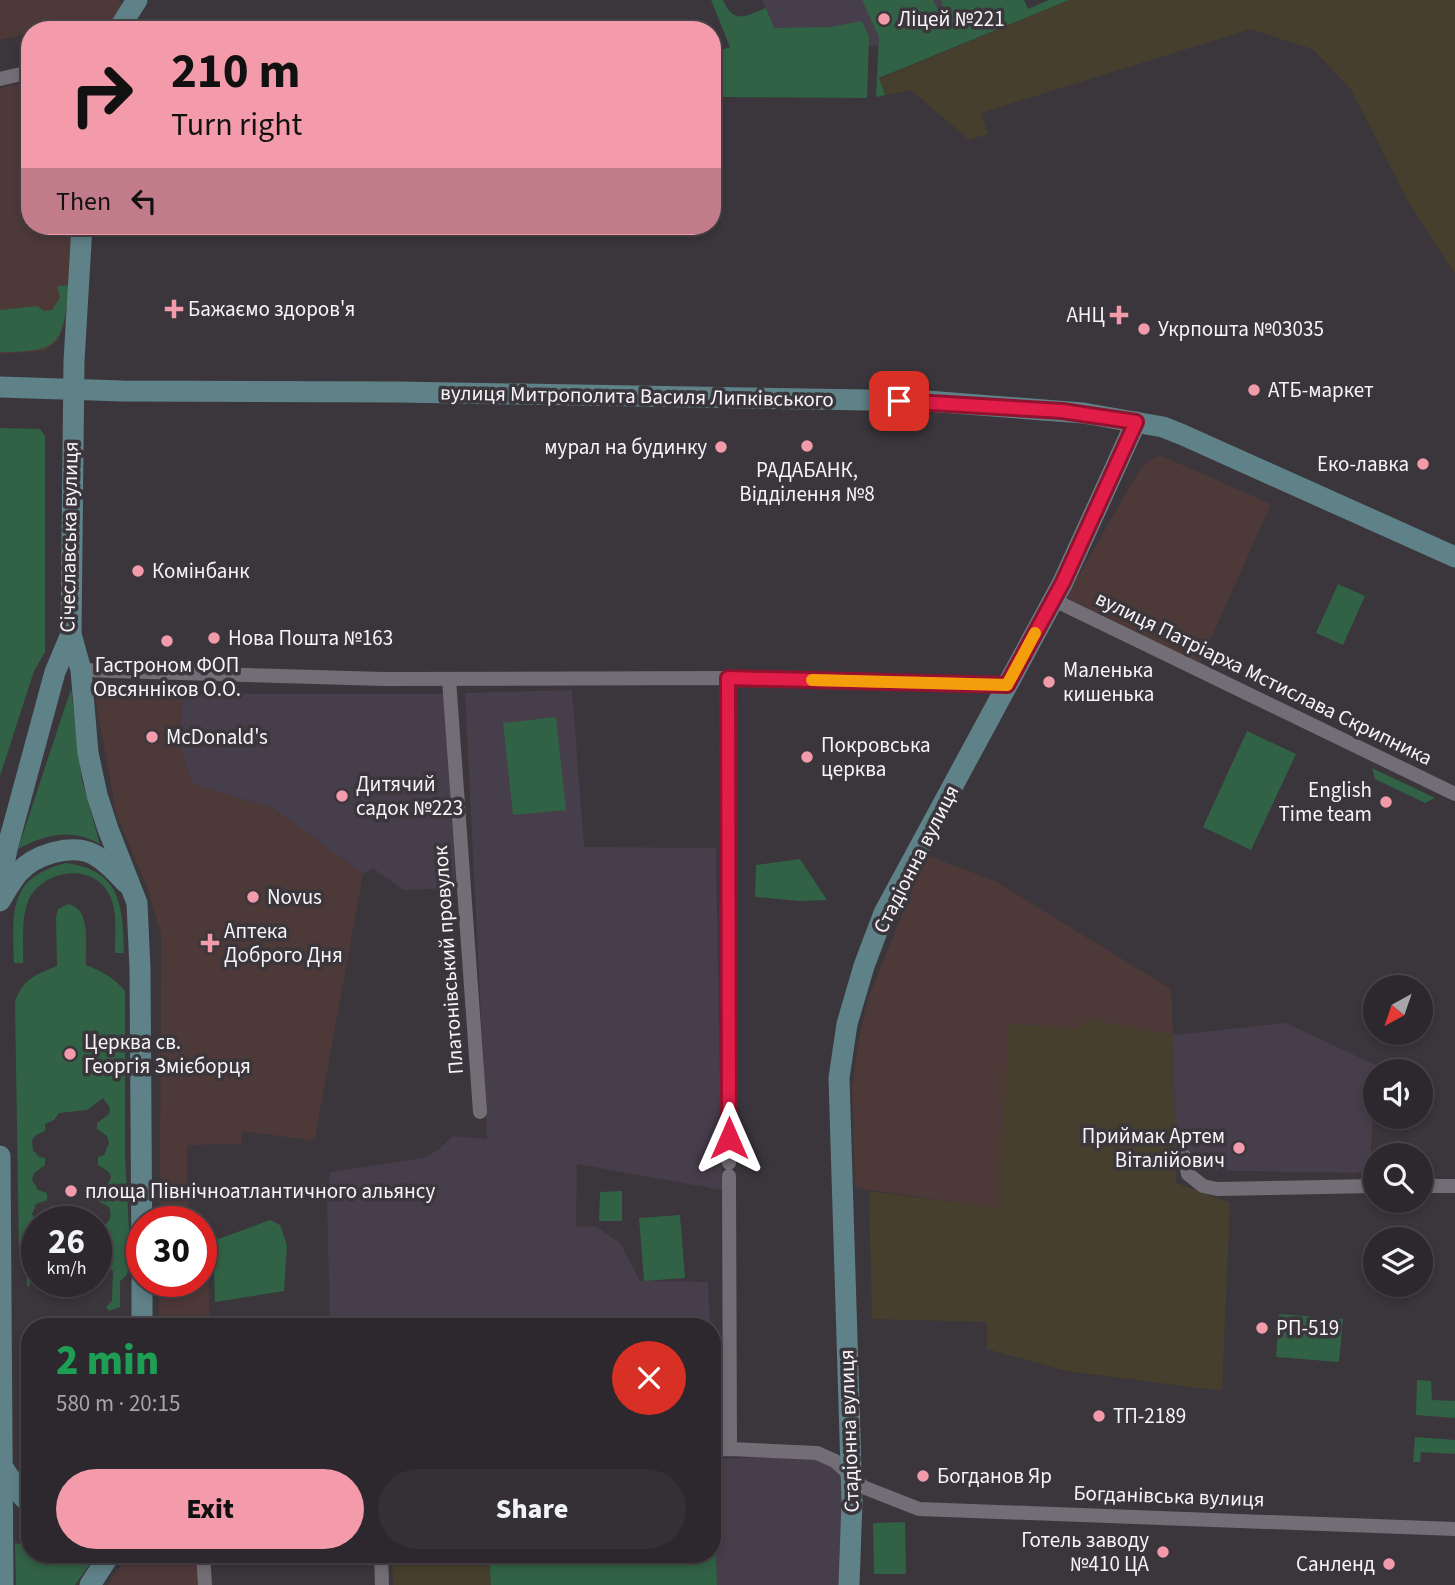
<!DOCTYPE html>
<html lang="en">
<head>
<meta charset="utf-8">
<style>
  :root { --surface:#2c282d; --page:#343035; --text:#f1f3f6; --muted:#a6a6aa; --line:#484449; --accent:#f39aab }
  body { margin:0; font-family:"Source Sans 3",sans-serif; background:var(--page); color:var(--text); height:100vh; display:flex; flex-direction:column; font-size:26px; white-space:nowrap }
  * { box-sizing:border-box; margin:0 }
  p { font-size:23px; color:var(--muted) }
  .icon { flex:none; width:38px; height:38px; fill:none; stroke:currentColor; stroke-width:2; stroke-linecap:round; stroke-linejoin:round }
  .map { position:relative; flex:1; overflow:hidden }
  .drawer { position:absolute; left:21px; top:1318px; width:700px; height:245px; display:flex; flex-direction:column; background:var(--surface); border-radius:28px; box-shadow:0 4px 10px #0003,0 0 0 2px var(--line) }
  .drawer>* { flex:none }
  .top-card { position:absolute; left:21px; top:21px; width:700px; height:214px; border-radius:28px; box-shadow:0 4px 10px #0003,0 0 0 2px var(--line); background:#f39aab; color:#111; overflow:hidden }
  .needle { width:46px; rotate:220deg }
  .controls { position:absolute; left:1363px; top:975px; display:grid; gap:14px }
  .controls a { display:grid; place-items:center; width:70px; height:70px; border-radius:50%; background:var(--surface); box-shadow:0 4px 10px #0003,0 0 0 2px var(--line); font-size:35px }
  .speed { position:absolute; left:21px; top:1206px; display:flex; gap:14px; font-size:35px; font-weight:700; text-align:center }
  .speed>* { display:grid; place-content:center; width:91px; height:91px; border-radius:50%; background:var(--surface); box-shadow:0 4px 10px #0003,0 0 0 2px var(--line); line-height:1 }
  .speed small { font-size:18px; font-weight:400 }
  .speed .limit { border:10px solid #d22; background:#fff; color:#111 }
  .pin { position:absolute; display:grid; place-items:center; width:60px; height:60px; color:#fff; margin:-30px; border-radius:14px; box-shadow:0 4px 10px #0006 }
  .me { position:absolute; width:77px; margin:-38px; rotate:0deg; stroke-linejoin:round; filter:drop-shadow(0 0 5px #0008) }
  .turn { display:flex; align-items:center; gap:24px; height:147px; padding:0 35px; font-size:32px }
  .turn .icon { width:91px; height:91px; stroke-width:2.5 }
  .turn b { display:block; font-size:49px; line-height:60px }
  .then { display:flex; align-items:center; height:66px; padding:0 35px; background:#0003; gap:14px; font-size:26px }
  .round { display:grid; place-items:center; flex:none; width:74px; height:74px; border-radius:37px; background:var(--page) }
  .head { display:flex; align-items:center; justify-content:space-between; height:119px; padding:0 35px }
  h1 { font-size:42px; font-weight:800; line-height:52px; color:#1e9e55 }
  .primary-button { display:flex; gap:14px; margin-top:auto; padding:14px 35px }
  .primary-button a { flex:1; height:80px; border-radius:42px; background:var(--accent); color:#111; font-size:28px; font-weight:800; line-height:80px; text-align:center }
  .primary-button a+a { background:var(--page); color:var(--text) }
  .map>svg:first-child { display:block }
</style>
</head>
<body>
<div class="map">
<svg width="1455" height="1585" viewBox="0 0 1455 1585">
  <rect width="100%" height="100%" fill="#3a363c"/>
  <g fill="#4e3939">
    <polygon points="0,0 118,0 123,6 107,30 30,30 30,33 0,40"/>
    <polygon points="30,81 30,226 75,226 67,317 58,341 45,351 0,354 0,88"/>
    <polygon points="1157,456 1164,457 1271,504 1200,663 1066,597 1142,466"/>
    <polygon points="92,682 182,684 180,747 193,784 273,808 363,874 315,1138 308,1140 243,1131 241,1144 187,1145 188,1221 160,1221 161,933 147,887 117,816"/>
    <polygon points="926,855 995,881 1171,989 1173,1035 1088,1019 1079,1028 1010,1024 998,1208 855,1188 852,1088 859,1039 868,999"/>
    <polygon points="204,1233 207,1236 210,1326 159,1326 159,1281 201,1281 201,1234"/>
    <polygon points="128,1554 198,1554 200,1585 108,1585"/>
  </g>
  <g fill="#463f2d">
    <polygon points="1069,0 1455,0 1455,274 1407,200 1351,89 1312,49 1251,29 981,113 988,134 969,140 911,90 885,95 879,79"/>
    <polygon points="1087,1019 1173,1035 1176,1183 1230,1203 1222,1391 1066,1371 987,1349 987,1322 872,1319 869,1191 998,1208 1009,1024 1079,1028"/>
    <polygon points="392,1554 489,1554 491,1585 393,1585"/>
  </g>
  <g fill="#473e4b">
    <polygon points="762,0 1014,0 924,43 832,48 774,28"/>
    <polygon points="572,690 584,847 716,848 722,1190 577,1164 576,1226 597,1227 620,1243 640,1281 708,1282 710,1326 330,1326 327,1199 330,1172 423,1158 438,1150 453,1136 487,1139 465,693"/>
    <polygon points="182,694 444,694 456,888 403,890 373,868 363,874 273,808 193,784 180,747"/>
    <polygon points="1286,1023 1375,1065 1370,1173 1176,1170 1173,1035"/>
    <polygon points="802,1455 826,1461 842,1474 845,1585 717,1585 713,1459"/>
  </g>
  <g fill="#316245">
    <path d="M711,0H723C734,25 746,16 766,8L774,28L830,27L862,21L869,37L867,98L713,97L712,53L730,47Z"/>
    <polygon points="862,0 933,0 937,8 943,6 941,0 1024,0 1028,9 1049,0 1069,0 879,78 885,95 876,97 879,37"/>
    <path d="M70,285C61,344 63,352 0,352V310L37,306L44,311L52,310L60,298L57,286Z"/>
    <polygon points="0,428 40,429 45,436 45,652 34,671 0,776"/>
    <polygon points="1338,584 1365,596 1343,645 1316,633"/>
    <path d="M71,689L82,781L100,844C71,828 46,834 18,849Z"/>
    <polygon points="556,717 566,810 513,815 503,723"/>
    <polygon points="1247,731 1296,754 1251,850 1203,827"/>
    <polygon points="1372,768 1435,798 1425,803 1375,779"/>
    <polygon points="800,859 827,900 800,901 755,897 756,865"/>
    <path d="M66,863C121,870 123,906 124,953H115C115,934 118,911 109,894C91,860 38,871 27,904C21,922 24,944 23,963H14C13,912 7,878 66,863Z"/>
    <path d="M68,904C92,909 85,946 86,965C102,971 113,977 125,991V1156L131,1265L126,1276L120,1281V1307L109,1311L106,1307L112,1301L113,1271L106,1264H96V1261L106,1258L112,1250L109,1239L98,1234V1227C109,1225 113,1217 109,1207L98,1201V1192L106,1188L111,1178L109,1172L98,1165V1157L104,1155L109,1143L107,1136L97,1129V1123L109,1114L110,1108L103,1098L87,1110L59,1113L54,1120L45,1124V1131L36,1135L32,1140L33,1150L39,1157L45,1158V1165L34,1173L32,1180L38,1190L47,1193V1200L36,1204L32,1214L37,1224V1240L32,1249L37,1258V1266L31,1273L30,1286H27L26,1261L19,1252L15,1002C22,980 36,974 57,966L56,917L58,909Z"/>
    <polygon points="622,1191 622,1221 599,1221 600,1192"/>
    <polygon points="680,1215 685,1278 644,1281 639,1218"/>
    <polygon points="270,1220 280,1225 287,1245 284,1291 215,1302 213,1241"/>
    <polygon points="1279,1314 1343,1319 1339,1362 1276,1357"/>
    <polygon points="1417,1380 1431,1381 1432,1400 1455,1401 1455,1418 1416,1415"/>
    <polygon points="1415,1437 1455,1440 1455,1454 1421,1452 1420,1462 1413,1462"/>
    <polygon points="713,1459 717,1585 491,1585 489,1554 712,1554"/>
    <polygon points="905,1522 906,1574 874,1574 873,1523"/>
    <polygon points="15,1543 30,1546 30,1554 81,1554 94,1558 75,1585 16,1585"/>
  </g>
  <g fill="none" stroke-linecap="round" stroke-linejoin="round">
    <g stroke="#736e75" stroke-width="14">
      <polyline points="0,79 30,72"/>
      <polyline points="1054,600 1455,794"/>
      <polyline points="81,670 384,679 728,678 1007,685"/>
      <polyline points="728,678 729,1163"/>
      <polyline points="449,679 480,1112"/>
      <polyline points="1184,1156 1188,1174 1203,1186 1217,1189 1376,1186"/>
      <polyline points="729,1176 730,1449"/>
      <polyline points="1421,1186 1455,1186"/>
      <polyline points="712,1450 730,1449 817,1453 835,1461 863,1487 919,1509 1455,1529"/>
      <polyline points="203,1554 205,1585"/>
      <polyline points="381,1554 382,1585"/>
    </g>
    <g stroke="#5f8188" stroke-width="21">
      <polyline points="118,30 137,0"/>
      <polyline points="0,387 123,391 399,392 927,401 1083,413 1163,427 1183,435 1455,557"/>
      <polyline points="71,634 81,670 88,753 97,795 108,829 137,903 140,969 142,1271"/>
      <polyline points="0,885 7,849 55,672 71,634 74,361 82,226"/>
      <path d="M0,901C5,892 11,882 18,873C34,855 70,843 93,854C106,861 116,872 126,883"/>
      <polyline points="0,1156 3,1585"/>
      <polyline points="142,1281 142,1326"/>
      <polyline points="1,1465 23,1497 30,1503"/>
      <polyline points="90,1585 110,1554"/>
      <polyline points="849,1585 852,1502 839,1078 847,1024 864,966 884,913 1063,582 1136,422"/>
    </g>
  </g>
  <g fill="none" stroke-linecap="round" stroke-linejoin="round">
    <defs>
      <polyline id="route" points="729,1138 728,678 1007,685 1063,582 1136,422 1062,411 899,401"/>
    </defs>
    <use href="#route" stroke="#92132f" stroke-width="18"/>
    <use href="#route" stroke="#e11d48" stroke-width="12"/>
    <polyline stroke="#f59e0b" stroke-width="12" points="812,680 1007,685 1035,633"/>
  </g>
  <g fill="#f39aab" stroke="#3a363c" stroke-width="2.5">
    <circle cx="884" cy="19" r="7"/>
    <path d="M170.5 298.5h7v7h7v7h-7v7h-7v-7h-7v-7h7z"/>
    <path d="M1115.5 304.5h7v7h7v7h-7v7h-7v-7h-7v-7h7z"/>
    <circle cx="1144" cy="329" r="7"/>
    <circle cx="1254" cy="390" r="7"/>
    <circle cx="807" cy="446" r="7"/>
    <circle cx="721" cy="447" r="7"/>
    <circle cx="1423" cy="464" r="7"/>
    <circle cx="138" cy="571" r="7"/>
    <circle cx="214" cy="638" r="7"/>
    <circle cx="167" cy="641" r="7"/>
    <circle cx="1049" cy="682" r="7"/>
    <circle cx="152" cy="737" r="7"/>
    <circle cx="807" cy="757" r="7"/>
    <circle cx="342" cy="796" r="7"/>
    <circle cx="1386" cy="802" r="7"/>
    <circle cx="253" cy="897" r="7"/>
    <path d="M206.5 932.5h7v7h7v7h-7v7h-7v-7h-7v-7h7z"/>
    <circle cx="70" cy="1054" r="7"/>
    <circle cx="1239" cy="1148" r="7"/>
    <circle cx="71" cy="1191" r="7"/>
    <circle cx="1262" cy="1328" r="7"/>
    <circle cx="1099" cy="1416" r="7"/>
    <circle cx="923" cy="1476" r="7"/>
    <circle cx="1163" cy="1552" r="7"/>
    <circle cx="1389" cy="1564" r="7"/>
  </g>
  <g text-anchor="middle" stroke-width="7" stroke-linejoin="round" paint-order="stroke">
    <g font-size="21" fill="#f7f4f8" stroke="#3a363c" text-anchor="start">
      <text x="898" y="26">Ліцей №221</text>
      <text x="188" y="316">Бажаємо здоров'я</text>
      <text x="1105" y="322" text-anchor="end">АНЦ</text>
      <text x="1158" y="336">Укрпошта №03035</text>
      <text x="1268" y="397">АТБ-маркет</text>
      <text x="707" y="454" text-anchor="end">мурал на будинку</text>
      <text x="1409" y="471" text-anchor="end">Еко-лавка</text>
      <text x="807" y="477" text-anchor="middle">РАДАБАНК,<tspan x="807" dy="24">Відділення №8</tspan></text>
      <text x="152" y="578">Комінбанк</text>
      <text x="228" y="645">Нова Пошта №163</text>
      <text x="167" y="672" text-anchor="middle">Гастроном ФОП<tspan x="167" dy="24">Овсянніков О.О.</tspan></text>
      <text x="1063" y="677">Маленька<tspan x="1063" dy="24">кишенька</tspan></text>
      <text x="166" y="744">McDonald's</text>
      <text x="821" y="752">Покровська<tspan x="821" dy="24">церква</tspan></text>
      <text x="356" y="791">Дитячий<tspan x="356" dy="24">садок №223</tspan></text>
      <text x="1372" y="797" text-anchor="end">English<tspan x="1372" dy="24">Time team</tspan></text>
      <text x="267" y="904">Novus</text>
      <text x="224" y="938">Аптека<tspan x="224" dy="24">Доброго Дня</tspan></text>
      <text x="84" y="1049">Церква св.<tspan x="84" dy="24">Георгія Змієборця</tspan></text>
      <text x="1225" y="1143" text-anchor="end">Приймак Артем<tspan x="1225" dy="24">Віталійович</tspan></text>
      <text x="85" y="1198">площа Північноатлантичного альянсу</text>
      <text x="1276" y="1335">РП-519</text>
      <text x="1113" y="1423">ТП-2189</text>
      <text x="937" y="1483">Богданов Яр</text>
      <text x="1149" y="1547" text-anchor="end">Готель заводу<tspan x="1149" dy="24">№410 ЦА</tspan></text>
      <text x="1375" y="1571" text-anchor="end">Санленд</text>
    </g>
    <g font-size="21" fill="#f7f4f8" stroke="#3a363c">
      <text transform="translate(637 396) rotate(1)" y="7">вулиця Митрополита Василя Липківського</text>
      <text transform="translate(69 537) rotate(-89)" y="7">Січеславська вулиця</text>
      <text transform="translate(1264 678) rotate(26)" y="7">вулиця Патріарха Мстислава Скрипника</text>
      <text transform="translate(916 859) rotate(-63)" y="7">Стадіонна вулиця</text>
      <text transform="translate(448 960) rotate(-94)" y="7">Платонівський провулок</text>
      <text transform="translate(849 1431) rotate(-92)" y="7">Стадіонна вулиця</text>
      <text transform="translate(1169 1496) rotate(2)" y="7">Богданівська вулиця</text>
    </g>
  </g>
</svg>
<div class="controls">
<a><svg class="needle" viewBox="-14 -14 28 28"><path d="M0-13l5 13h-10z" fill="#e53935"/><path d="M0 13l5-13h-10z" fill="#a6a6aa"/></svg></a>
<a><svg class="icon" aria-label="sound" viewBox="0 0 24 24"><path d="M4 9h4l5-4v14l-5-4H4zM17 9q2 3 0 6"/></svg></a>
<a><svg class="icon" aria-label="search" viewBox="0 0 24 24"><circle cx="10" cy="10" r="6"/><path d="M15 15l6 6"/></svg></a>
<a><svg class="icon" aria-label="layers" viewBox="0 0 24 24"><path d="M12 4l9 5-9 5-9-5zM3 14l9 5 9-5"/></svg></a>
</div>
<div class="speed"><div>26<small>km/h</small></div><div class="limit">30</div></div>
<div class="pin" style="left:899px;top:401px;background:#d93025"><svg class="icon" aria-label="arrive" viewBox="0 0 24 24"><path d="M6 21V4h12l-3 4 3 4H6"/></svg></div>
<svg class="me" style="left:729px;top:1138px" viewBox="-20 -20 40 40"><path d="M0-17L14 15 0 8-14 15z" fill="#e11d48" stroke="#fff" stroke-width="4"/></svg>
<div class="top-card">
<div class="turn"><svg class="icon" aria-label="right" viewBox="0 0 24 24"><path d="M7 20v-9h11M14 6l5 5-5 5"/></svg><div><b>210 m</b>Turn right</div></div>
<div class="then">Then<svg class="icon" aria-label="left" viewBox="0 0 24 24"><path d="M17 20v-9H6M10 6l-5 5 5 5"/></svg></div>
</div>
<section class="drawer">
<div class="head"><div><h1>2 min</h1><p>580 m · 20:15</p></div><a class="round" style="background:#d93025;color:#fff"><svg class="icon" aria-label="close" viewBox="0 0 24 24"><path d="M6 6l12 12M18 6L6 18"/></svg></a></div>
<div class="primary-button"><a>Exit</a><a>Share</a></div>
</section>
</div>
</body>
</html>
